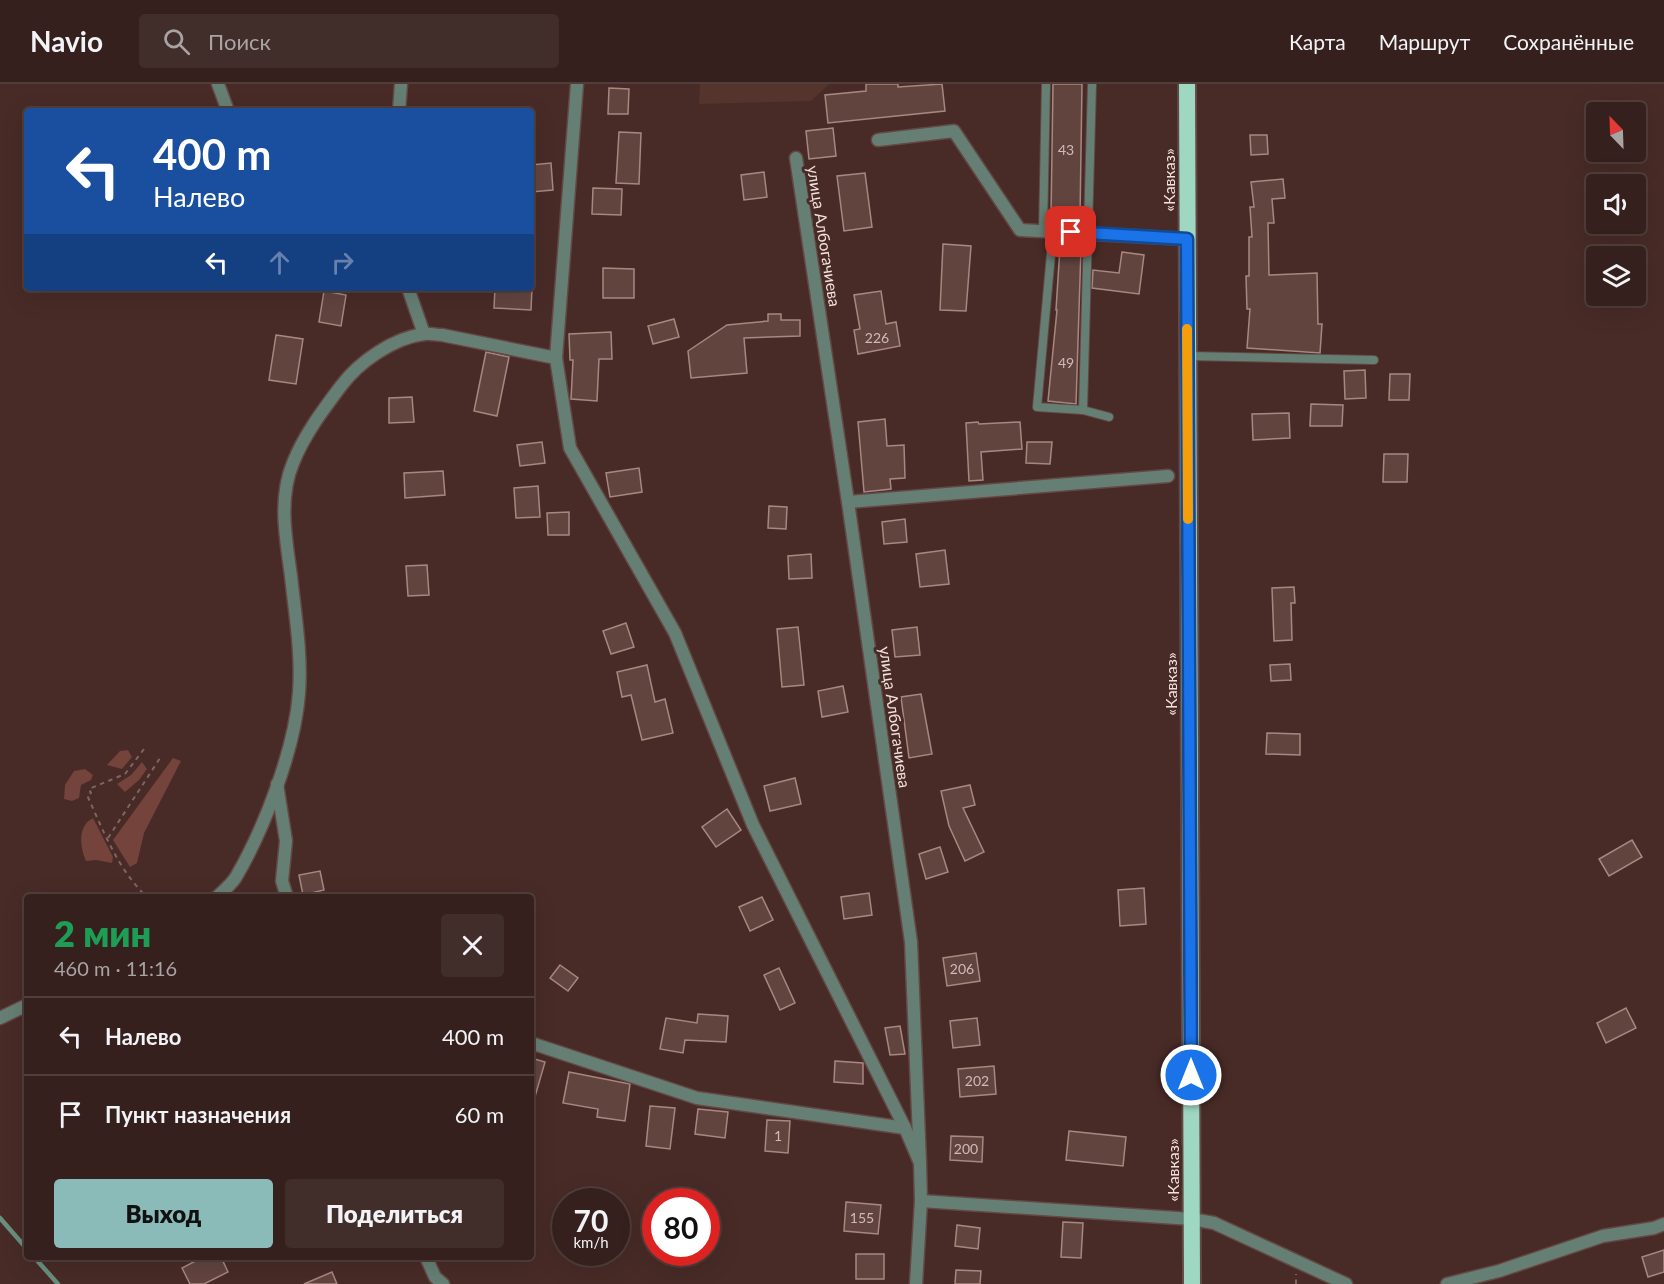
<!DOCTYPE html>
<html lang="ru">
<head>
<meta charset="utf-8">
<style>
  :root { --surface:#36201d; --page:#412d2a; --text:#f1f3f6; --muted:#aaa3a4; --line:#503e3b; --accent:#8bbbb9 }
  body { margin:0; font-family:Lato,sans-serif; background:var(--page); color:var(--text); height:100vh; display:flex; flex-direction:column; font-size:22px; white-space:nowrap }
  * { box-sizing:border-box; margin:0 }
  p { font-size:20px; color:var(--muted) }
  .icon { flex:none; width:33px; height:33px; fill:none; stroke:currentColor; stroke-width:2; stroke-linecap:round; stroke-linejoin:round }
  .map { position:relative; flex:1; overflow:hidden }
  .side { position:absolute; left:24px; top:810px; width:510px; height:366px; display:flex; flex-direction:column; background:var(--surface); border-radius:6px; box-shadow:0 6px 24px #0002,0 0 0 2px var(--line) }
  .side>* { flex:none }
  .hud { position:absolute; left:24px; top:24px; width:510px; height:183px; border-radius:6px; box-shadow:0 6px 24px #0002,0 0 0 2px var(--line); background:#1a4fa0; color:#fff; overflow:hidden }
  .needle { width:39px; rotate:337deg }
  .tools { position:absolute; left:1586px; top:18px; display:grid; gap:12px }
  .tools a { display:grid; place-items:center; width:60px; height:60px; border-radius:6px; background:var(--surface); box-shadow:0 6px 24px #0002,0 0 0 2px var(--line); font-size:30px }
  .speed { position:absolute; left:552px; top:1104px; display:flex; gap:12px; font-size:30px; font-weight:700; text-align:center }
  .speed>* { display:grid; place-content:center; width:78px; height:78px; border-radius:50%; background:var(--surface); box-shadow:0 6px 24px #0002,0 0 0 2px var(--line); line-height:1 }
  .speed small { font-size:15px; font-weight:400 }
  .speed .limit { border:9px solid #d22; background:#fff; color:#111 }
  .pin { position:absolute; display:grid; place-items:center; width:51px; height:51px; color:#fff; margin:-26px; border-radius:12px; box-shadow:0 3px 9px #0006 }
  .me { position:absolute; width:66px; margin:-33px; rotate:0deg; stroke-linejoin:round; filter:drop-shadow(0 0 4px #0008) }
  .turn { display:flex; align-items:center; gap:21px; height:126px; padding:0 30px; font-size:27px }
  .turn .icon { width:78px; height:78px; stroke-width:2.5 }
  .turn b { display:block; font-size:42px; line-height:51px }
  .lanes { display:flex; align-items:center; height:57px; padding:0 30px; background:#0003; justify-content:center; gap:30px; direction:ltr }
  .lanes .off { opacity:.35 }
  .round { display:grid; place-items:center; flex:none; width:63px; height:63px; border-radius:6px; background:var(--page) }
  .overview { display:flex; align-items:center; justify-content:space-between; height:102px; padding:0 30px }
  h1 { font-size:36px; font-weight:800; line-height:45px; color:#1e9e55 }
  .button { display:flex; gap:12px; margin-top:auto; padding:12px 30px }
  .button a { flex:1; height:69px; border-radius:6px; background:var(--accent); color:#111; font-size:24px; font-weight:800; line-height:69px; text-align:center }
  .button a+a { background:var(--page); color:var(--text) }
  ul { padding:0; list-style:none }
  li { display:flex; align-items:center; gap:18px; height:78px; padding:0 30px; border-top:2px solid var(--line) }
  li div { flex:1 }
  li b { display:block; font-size:22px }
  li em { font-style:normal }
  header { display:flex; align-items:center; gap:36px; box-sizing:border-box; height:84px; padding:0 30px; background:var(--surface); border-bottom:2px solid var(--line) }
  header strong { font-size:28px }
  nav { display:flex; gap:33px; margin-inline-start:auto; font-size:21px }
  .search { width:420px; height:54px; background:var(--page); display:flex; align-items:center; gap:15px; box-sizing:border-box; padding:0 21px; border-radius:6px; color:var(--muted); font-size:22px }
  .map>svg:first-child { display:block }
</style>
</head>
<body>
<header>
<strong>Navio</strong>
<div class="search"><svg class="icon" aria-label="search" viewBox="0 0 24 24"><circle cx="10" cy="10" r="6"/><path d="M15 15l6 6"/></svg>Поиск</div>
<nav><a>Карта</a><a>Маршрут</a><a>Сохранённые</a></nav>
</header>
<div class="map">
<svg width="1664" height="1200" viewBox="0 0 1664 1200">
  <rect width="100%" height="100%" fill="#482b27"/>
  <polygon fill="#56342e" points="700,0 829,0 811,17 699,20"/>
  <g fill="#73433c">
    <polygon points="128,666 132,673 122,685 107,681 120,667"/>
    <polygon points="173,674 181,677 144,749 137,779 130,783 113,756"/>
    <polygon points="142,678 147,685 139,696 125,708 117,700 131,691"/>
    <polygon points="85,685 93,691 91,696 81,701 79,714 72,717 64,715 65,701 74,687"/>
    <path d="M93,734L113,773L112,779L96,776L86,777C80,763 77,742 93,734Z"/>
  </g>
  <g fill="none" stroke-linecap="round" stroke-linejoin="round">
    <g stroke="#698f7f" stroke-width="4.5">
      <polyline points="0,1134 27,1165"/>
      <polyline points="34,1173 58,1200"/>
    </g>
  </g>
  <g fill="#62443f" stroke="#a98781" stroke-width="1.5">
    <polygon points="866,0 898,0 898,3 942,0 945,27 828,39 825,11 866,7"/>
    <polygon points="1053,0 1082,0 1080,133 1051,132"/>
    <polygon points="609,4 629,5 628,30 608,30"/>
    <polygon points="833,44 836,72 809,75 806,47"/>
    <polygon points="619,48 641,49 639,100 616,99"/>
    <polygon points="1250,51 1267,51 1268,70 1251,71"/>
    <polygon points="551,79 553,106 531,108 531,81"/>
    <polygon points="764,88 767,113 744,116 741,91"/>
    <polygon points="865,89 872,143 844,147 837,92"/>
    <polygon points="1283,95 1285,114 1272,115 1274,139 1268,139 1269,191 1317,189 1318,240 1322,240 1320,269 1247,264 1250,225 1247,225 1246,192 1249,192 1249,153 1252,153 1250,123 1254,123 1251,98"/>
    <polygon points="593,104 622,105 621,131 592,130"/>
    <polygon points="943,160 971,162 966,227 940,226"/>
    <polygon points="1060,163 1081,164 1076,320 1048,317 1057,226 1056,226"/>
    <polygon points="1122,168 1144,171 1139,210 1092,204 1093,186 1119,189"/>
    <polygon points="603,184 634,185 634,214 603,214"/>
    <polygon points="495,204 532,204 531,226 494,224"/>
    <polygon points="324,207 346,211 341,242 319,238"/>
    <polygon points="881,207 886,240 896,238 900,262 858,270 854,246 860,245 854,211"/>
    <polygon points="768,230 781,230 781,236 800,236 800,252 744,254 747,289 691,294 688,267 727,241 768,237"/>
    <polygon points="674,235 679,253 653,260 648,242"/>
    <polygon points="611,248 612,275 599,275 597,317 571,315 573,276 570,276 569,250"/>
    <polygon points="276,251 303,255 296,300 269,296"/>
    <polygon points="486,268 509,273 497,332 474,327"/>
    <polygon points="1365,286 1366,314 1345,315 1344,287"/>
    <polygon points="1390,290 1410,290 1409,316 1389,316"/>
    <polygon points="412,313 414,338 389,339 389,314"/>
    <polygon points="1311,320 1343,321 1342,342 1310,342"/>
    <polygon points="1289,329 1290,354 1253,356 1252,330"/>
    <polygon points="885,335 887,362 904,361 905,394 890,395 891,405 864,408 858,338"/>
    <polygon points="978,338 979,340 1020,338 1022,365 981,368 983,396 969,397 966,339"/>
    <polygon points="542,358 545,379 520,382 517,361"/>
    <polygon points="1027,358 1052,358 1050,380 1026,379"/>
    <polygon points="1384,370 1408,370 1407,398 1383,398"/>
    <polygon points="639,384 642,408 610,413 606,389"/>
    <polygon points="443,387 445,411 405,414 404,389"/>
    <polygon points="538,402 540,433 516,434 514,404"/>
    <polygon points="769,422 787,423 786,445 768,444"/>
    <polygon points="569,428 569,451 548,451 547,429"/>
    <polygon points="905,435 907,458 884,460 882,438"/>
    <polygon points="945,466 949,500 920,503 916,470"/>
    <polygon points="811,470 812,494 789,495 788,472"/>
    <polygon points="427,481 429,511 408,512 406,482"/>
    <polygon points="1294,503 1295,519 1291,519 1292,556 1274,557 1272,504"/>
    <polygon points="626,539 634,563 611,570 603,547"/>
    <polygon points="798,543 804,601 782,603 777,545"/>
    <polygon points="917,543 920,571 895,573 892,546"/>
    <polygon points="1290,580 1291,596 1271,597 1270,581"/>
    <polygon points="647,581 655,618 665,615 673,649 642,656 631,611 622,613 617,588"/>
    <polygon points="843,602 848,628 822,633 818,607"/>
    <polygon points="921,610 932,670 909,674 901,613"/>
    <polygon points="1267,649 1300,650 1300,671 1266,670"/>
    <polygon points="795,694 801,720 770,727 764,702"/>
    <polygon points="970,701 975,721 963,724 984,768 965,777 949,742 941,707"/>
    <polygon points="727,725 741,746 716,763 702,743"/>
    <polygon points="1632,756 1642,773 1609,792 1599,775"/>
    <polygon points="940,763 948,788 926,795 919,770"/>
    <polygon points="320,787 324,806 303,811 299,791"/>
    <polygon points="1144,804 1146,840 1120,842 1118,806"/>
    <polygon points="869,809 872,831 844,835 841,813"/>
    <polygon points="762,813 773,836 750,847 739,823"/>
    <polygon points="976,869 980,897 947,902 943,874"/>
    <polygon points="560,881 578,894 568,907 550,894"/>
    <polygon points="779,884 795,919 780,926 764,891"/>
    <polygon points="1626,924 1636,944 1606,959 1597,939"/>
    <polygon points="698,930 728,932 726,958 685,956 683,969 660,965 666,934 697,939"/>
    <polygon points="977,934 980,961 953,964 950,937"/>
    <polygon points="900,942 905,970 890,971 885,944"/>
    <polygon points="531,974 545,978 534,1016 531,1015"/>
    <polygon points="835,977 863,979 863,1000 834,998"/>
    <polygon points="994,982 996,1010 960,1013 958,985"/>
    <polygon points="569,988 630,1000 625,1037 597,1033 598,1025 563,1019"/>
    <polygon points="650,1022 675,1024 670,1065 646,1062"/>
    <polygon points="698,1025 728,1028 725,1054 695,1050"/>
    <polygon points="767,1036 790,1037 788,1069 765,1067"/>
    <polygon points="1069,1047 1126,1053 1123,1082 1066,1076"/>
    <polygon points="951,1052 983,1053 982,1078 950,1076"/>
    <polygon points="846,1118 881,1121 878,1150 844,1147"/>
    <polygon points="1063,1138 1083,1139 1081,1174 1061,1173"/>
    <polygon points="957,1141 980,1144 978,1165 955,1162"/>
    <polygon points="1664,1166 1664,1188 1648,1193 1642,1173"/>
    <rect x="856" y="1170" width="28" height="25"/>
    <polygon points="203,1173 221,1173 228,1188 204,1200 190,1200 182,1184"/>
    <polygon points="956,1186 981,1187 980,1200 955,1200"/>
    <polygon points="332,1188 337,1200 304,1200"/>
  </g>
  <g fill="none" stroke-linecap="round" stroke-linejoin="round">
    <defs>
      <g id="service">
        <polyline points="1092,0 1083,326 1109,333"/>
        <polyline points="1043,147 1046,0"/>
        <polyline points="1053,148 1037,323 1083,326"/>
        <polyline points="1188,272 1374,276"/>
      </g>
      <g id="minor">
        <polyline points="218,0 228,27"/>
        <polyline points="399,27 401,0"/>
        <polyline points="878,56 954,47 1020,146 1187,155"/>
        <polyline points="796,74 848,418 911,858 920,1078"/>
        <polyline points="408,204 424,250"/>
        <polyline points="848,418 1168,392"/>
        <polyline points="277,700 286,757 282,797 287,813"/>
        <polyline points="531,959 697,1014 905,1044"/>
        <polyline points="921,1117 1192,1135 1214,1139 1346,1200"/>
        <polyline points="426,1173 435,1193 443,1200"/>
        <polyline points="1447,1200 1499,1187 1603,1152 1654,1144 1664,1140"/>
      </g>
      <g id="tertiary">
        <polyline points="556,274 570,364 675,549 753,741 905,1044 920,1079 921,1117 916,1200"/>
        <path d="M217,813C223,807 231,801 236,793C264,745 295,665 299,609C302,570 295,530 291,492C286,455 278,415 293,379C304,351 323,326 341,302C359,278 393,254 424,250C430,249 436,251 442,251L556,274L577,0"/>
        <polyline points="0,934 27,921"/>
      </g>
      <polyline id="trunk" points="1187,0 1192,1200"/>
    </defs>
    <use href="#service" stroke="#644844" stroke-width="10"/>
    <use href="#minor" stroke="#644844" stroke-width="15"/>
    <use href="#tertiary" stroke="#644844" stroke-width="15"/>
    <use href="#trunk" stroke="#644844" stroke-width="20"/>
    <g stroke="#7f6561" stroke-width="2" stroke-dasharray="4.5 4.5" stroke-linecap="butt">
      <path d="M144,665L125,690L89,705L91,709L87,711C103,746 118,786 147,813"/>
      <polyline points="108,754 162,671"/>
      <polyline points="1296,1200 1296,1190"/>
    </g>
    <use href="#service" stroke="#667f75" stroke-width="8"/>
    <use href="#minor" stroke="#667f75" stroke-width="12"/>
    <use href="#tertiary" stroke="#667f75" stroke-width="12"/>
    <use href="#trunk" stroke="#9ed8c2" stroke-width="16"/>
  </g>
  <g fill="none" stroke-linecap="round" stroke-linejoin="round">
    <defs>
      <polyline id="route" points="1071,148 1187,155 1191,991"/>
    </defs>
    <use href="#route" stroke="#114b97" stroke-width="15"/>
    <use href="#route" stroke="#1a73e8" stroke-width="10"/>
    <polyline stroke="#f59e0b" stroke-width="10" points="1187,245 1188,435"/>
  </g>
  <g text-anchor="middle" stroke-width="6" stroke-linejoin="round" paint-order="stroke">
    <g font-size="14" fill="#d0bab6">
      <text x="1066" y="71">43</text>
      <text x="877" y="259">226</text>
      <text x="1066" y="284">49</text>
      <text x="962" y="890">206</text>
      <text x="977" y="1002">202</text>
      <text x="778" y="1057">1</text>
      <text x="966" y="1070">200</text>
      <text x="862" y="1139">155</text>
    </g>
    <g font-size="16" fill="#f4e1dd" stroke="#482b27">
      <text transform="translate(1169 96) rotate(-90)" y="6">«Кавказ»</text>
      <text transform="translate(824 152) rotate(81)" y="6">улица Албогачиева</text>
      <text transform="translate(1171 600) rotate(-90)" y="6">«Кавказ»</text>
      <text transform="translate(895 633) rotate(82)" y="6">улица Албогачиева</text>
      <text transform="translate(1173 1086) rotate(-90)" y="6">«Кавказ»</text>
    </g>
  </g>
</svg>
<div class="tools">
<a><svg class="needle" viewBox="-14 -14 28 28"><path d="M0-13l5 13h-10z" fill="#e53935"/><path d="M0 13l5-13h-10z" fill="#aaa3a4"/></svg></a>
<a><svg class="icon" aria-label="sound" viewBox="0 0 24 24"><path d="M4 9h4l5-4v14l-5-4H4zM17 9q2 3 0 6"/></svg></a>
<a><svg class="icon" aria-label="layers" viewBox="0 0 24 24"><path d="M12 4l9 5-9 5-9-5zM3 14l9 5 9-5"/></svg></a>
</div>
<div class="speed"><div>70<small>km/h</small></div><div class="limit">80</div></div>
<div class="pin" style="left:1071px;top:148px;background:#d93025"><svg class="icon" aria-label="arrive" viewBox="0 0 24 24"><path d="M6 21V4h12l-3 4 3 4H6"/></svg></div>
<svg class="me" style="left:1191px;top:991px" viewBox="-20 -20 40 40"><circle r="17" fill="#1a73e8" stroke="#fff" stroke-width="3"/><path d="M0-11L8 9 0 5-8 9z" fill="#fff"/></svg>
<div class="hud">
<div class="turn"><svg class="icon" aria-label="left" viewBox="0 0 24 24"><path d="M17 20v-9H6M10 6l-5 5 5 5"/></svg><div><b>400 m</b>Налево</div></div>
<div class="lanes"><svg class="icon" aria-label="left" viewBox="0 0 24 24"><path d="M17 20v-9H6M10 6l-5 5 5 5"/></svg><svg class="icon off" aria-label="ahead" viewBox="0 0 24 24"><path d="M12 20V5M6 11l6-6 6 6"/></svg><svg class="icon off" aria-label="right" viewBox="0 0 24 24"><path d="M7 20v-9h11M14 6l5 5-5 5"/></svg></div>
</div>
<section class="side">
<div class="overview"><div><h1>2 мин</h1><p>460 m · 11:16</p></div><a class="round"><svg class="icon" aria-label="close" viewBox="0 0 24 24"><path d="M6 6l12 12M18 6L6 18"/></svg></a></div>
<ul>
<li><svg class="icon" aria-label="left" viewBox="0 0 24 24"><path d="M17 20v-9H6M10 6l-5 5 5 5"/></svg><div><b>Налево</b></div><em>400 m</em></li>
<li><svg class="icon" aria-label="arrive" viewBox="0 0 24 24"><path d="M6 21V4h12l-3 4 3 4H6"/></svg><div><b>Пункт назначения</b></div><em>60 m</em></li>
</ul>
<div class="button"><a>Выход</a><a>Поделиться</a></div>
</section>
</div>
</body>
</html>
